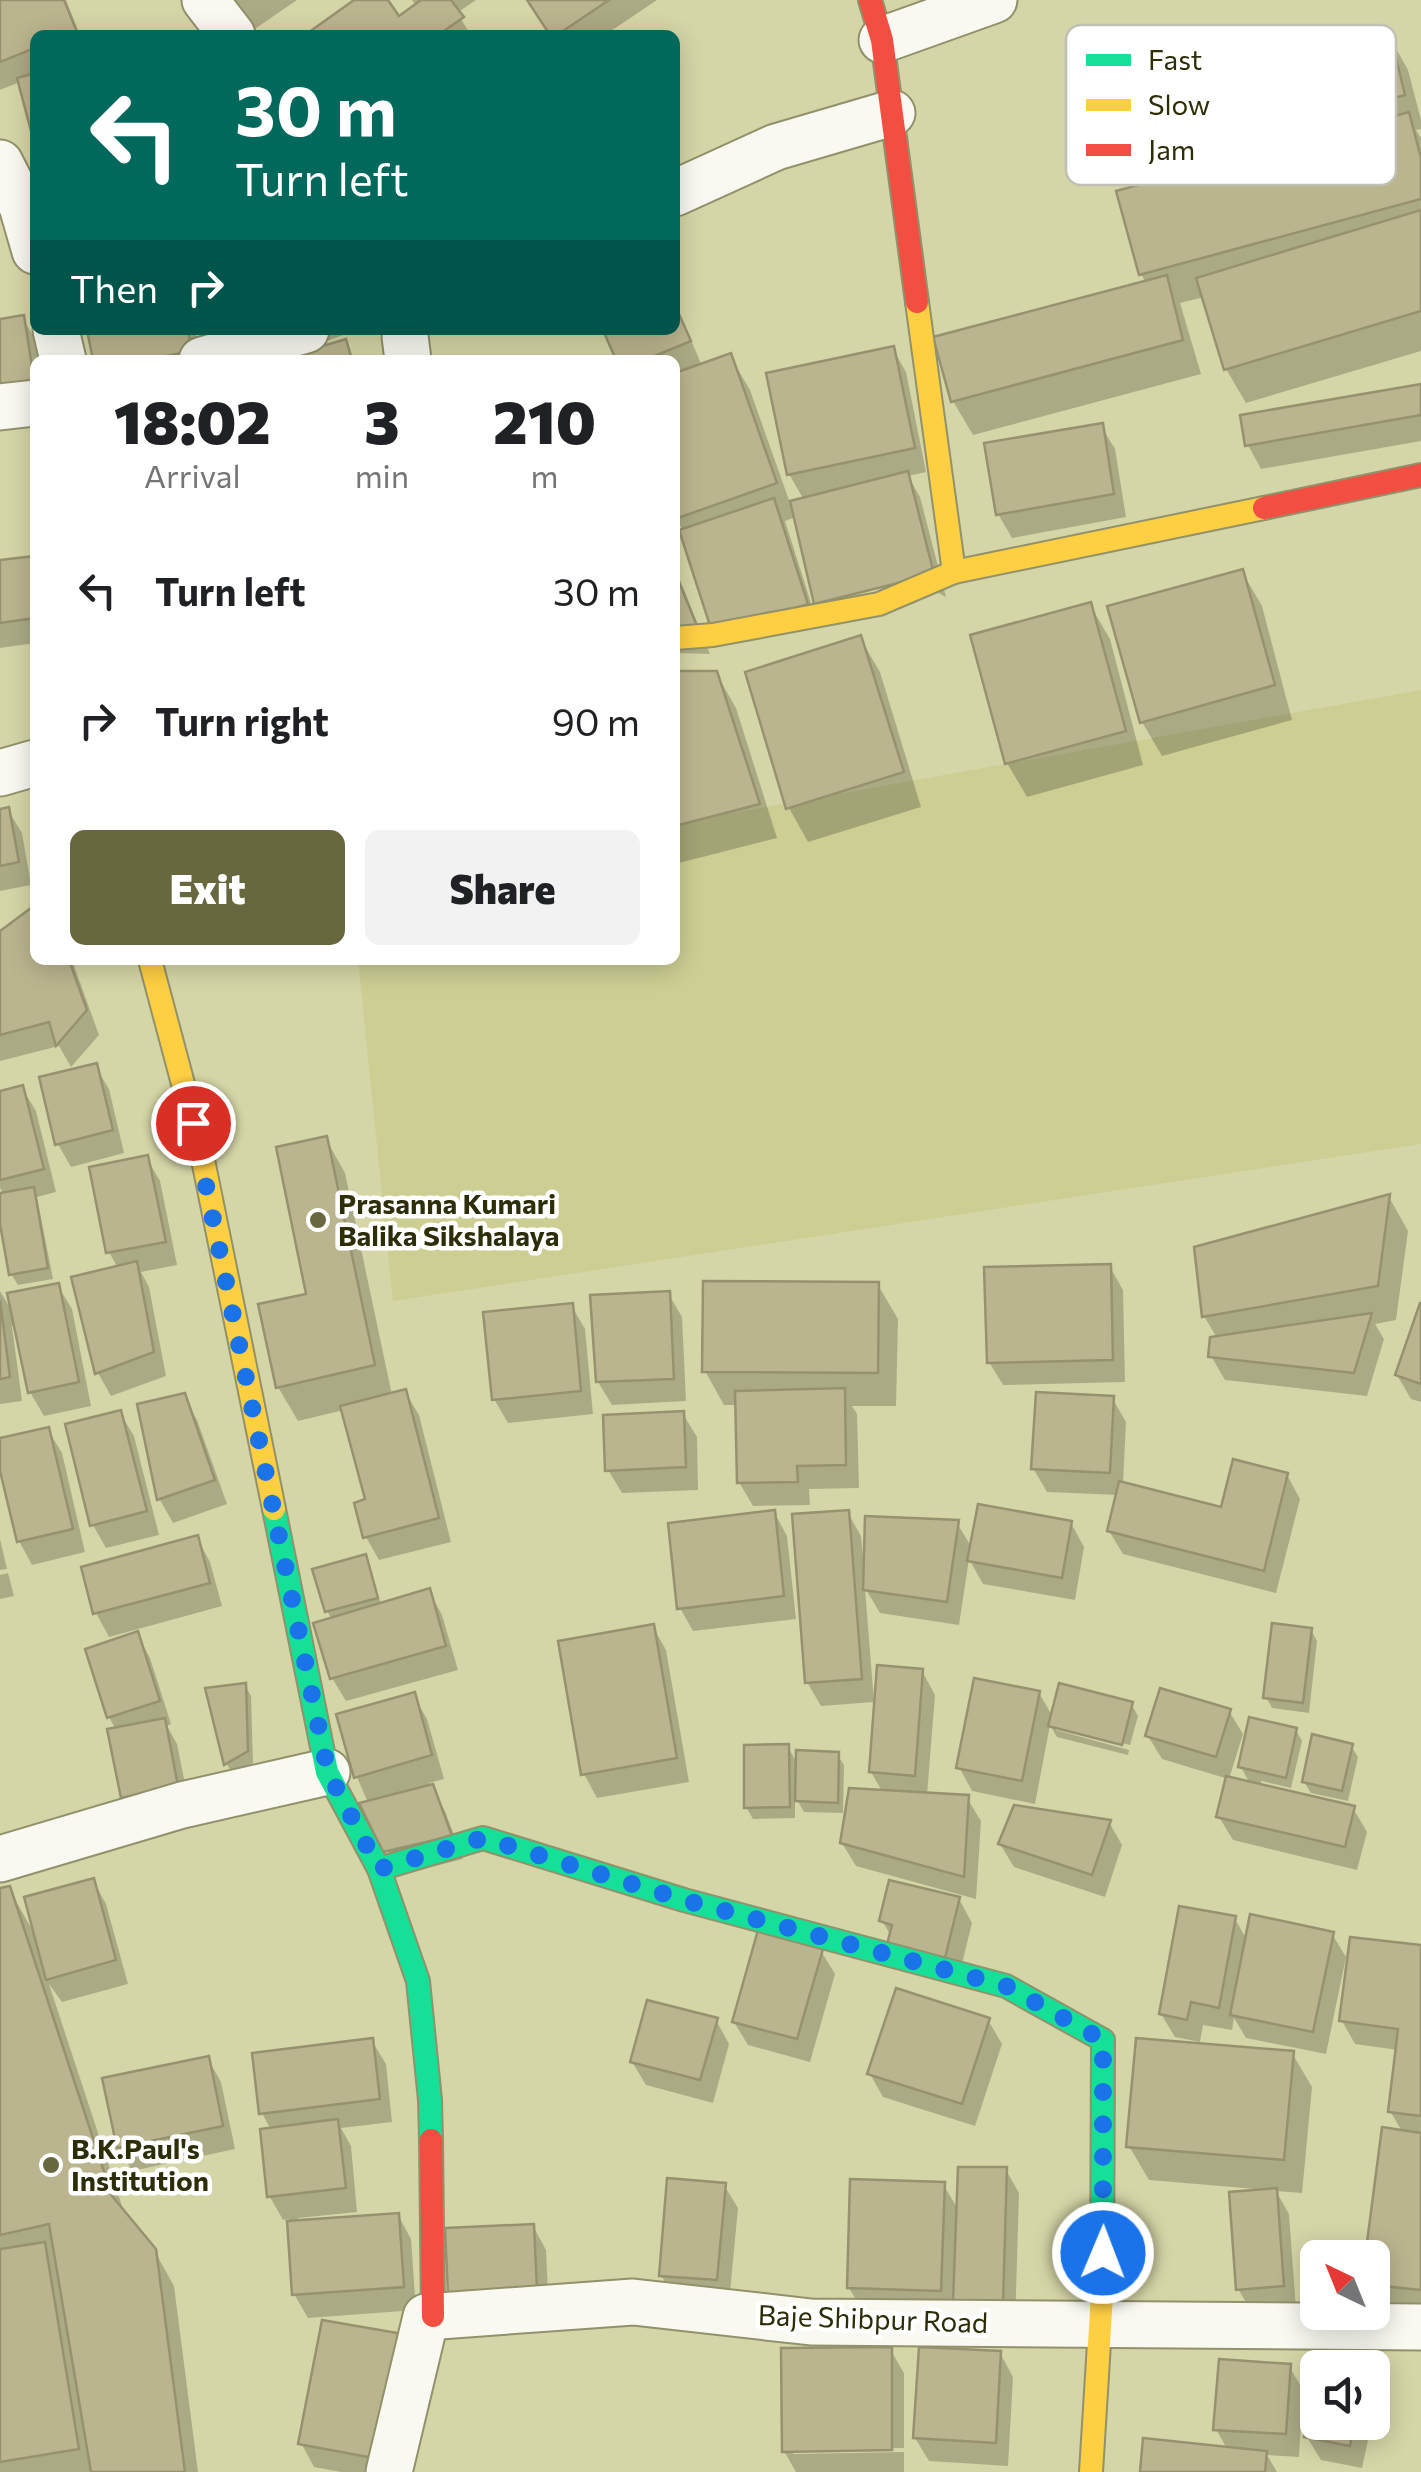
<!DOCTYPE html>
<html lang="en">
<head>
<meta charset="utf-8">
<style>
  :root { --surface:#fff; --page:#f2f2f2; --text:#202124; --muted:#757577; --accent:#686840 }
  body { margin:0; font-family:Commissioner,sans-serif; background:var(--page); color:var(--text); height:100vh; display:flex; flex-direction:column; font-size:38px; white-space:nowrap }
  * { box-sizing:border-box; margin:0 }
  p { font-size:32px; color:var(--muted) }
  .icon { flex:none; width:55px; height:55px; fill:none; stroke:currentColor; stroke-width:2; stroke-linecap:round; stroke-linejoin:round }
  .map { position:relative; flex:1; overflow:hidden }
  .sheet { position:absolute; left:30px; top:355px; width:650px; height:610px; display:flex; flex-direction:column; background:var(--surface); border-radius:15px; box-shadow:0 5px 25px #0003 }
  .sheet>* { flex:none }
  .guide { position:absolute; left:30px; top:30px; width:650px; height:305px; border-radius:15px; box-shadow:0 5px 25px #0003; background:#00695c; color:#fff; overflow:hidden }
  .needle { width:65px; rotate:317deg }
  .buttons { position:absolute; left:1300px; top:2240px; display:grid; gap:20px }
  .buttons a { display:grid; place-items:center; width:90px; height:90px; border-radius:15px; background:var(--surface); box-shadow:0 5px 25px #0003; font-size:50px }
  .pin { position:absolute; display:grid; place-items:center; width:85px; height:85px; color:#fff; margin:-42px; border:5px solid #fff; border-radius:50%; box-shadow:0 2px 10px #0007 }
  .me { position:absolute; width:110px; margin:-55px; rotate:1deg; stroke-linejoin:round; filter:drop-shadow(0 0 8px #0008) }
  .turn { display:flex; align-items:center; gap:35px; height:210px; padding:0 40px; font-size:45px }
  .turn .icon { width:130px; height:130px; stroke-width:2.5 }
  .turn b { display:block; font-size:70px; line-height:85px }
  .then { display:flex; align-items:center; height:95px; padding:0 40px; background:#0003; gap:20px; font-size:38px }
  .eta { display:flex; justify-content:space-evenly; align-items:center; height:170px; text-align:center }
  .eta b { font-size:60px; font-weight:800; line-height:70px }
  .action { display:flex; gap:20px; margin-top:auto; padding:20px 40px }
  .action a { flex:1; height:115px; border-radius:15px; background:var(--accent); color:#fff; font-size:40px; font-weight:800; line-height:115px; text-align:center }
  .action a+a { background:var(--page); color:var(--text) }
  ul { padding:0; list-style:none }
  li { display:flex; align-items:center; gap:30px; height:130px; padding:0 40px }
  li div { flex:1 }
  li b { display:block; font-size:38px }
  li em { font-style:normal }
  .map>svg:first-child { display:block }
</style>
</head>
<body>
<div class="map">
<svg width="1421" height="2472" viewBox="0 0 1421 2472">
  <rect width="100%" height="100%" fill="#d5d6a7"/>
  <polygon fill="#ccce93" points="1421,690 1421,1144 393,1301 358,960 675,960 675,823"/>
  <g fill="#0003">
    <polygon points="0,0 66,0 80,35 35,35 35,136 20,82 0,90"/>
    <polygon points="203,0 297,0 246,35"/>
    <polygon points="359,0 385,0 399,19 417,6 412,0 476,0 457,13 471,35 310,35"/>
    <polygon points="528,0 657,0 605,35 551,35"/>
    <polygon points="1389,36 1408,70 1421,120 1421,129 1416,130 1421,138 1421,351 1246,403 1226,369 1204,297 1180,303 1201,374 973,435 953,401 1146,283 1141,274 1150,185 1138,164"/>
    <polygon points="675,302 702,366 730,356 750,390 790,503 804,500 789,474 893,349 906,372 926,472 908,476 920,497 946,597 796,517 785,521 819,628 683,531 675,516 675,360 619,360 606,330 675,330"/>
    <polygon points="22,317 36,341 39,360 35,360 35,420 0,321"/>
    <polygon points="90,330 195,330 201,360 96,360"/>
    <polygon points="308,330 356,330 317,345"/>
    <polygon points="1421,386 1421,441 1261,469 1248,445"/>
    <polygon points="1101,426 1115,449 1126,517 1012,538 998,514"/>
    <polygon points="35,558 35,643 0,648 0,563"/>
    <polygon points="675,568 710,654 675,653"/>
    <polygon points="1242,572 1262,606 1292,720 1162,756 1142,722"/>
    <polygon points="1090,605 1110,639 1143,765 1027,797 1007,763"/>
    <polygon points="860,638 880,672 921,807 808,842 789,808"/>
    <polygon points="716,673 736,708 777,838 675,864 675,674"/>
    <polygon points="8,810 22,833 31,885 0,891 0,811"/>
    <polygon points="35,908 35,960 72,960 99,1035 71,1067 59,1046 0,1061 0,934"/>
    <polygon points="95,1066 109,1089 124,1153 71,1167 58,1144"/>
    <polygon points="22,1088 36,1111 56,1192 37,1197 53,1279 18,1285 11,1274 0,1209 0,1195 4,1194 0,1188 0,1093"/>
    <polygon points="326,1139 345,1173 392,1395 405,1392 419,1415 451,1542 379,1560 366,1537 368,1501 344,1410 298,1421 278,1387 309,1296"/>
    <polygon points="146,1157 160,1181 177,1265 141,1272 149,1287 166,1376 111,1396 98,1373 118,1268 109,1252"/>
    <polygon points="1389,1197 1408,1231 1396,1320 1375,1324 1384,1339 1367,1396 1225,1380 1211,1356 1217,1338 1204,1316"/>
    <polygon points="1110,1267 1123,1290 1125,1382 1003,1385 989,1362"/>
    <polygon points="878,1285 898,1319 896,1406 852,1406 857,1414 859,1488 809,1489 810,1505 753,1506 739,1482 738,1405 724,1405 705,1371"/>
    <polygon points="58,1286 72,1309 91,1406 44,1416 30,1392 16,1326 12,1326 22,1401 0,1404 0,1291 13,1313"/>
    <polygon points="668,1293 682,1317 686,1401 612,1405 598,1382"/>
    <polygon points="571,1305 585,1329 593,1414 508,1423 494,1399"/>
    <polygon points="1421,1308 1421,1402 1411,1399 1397,1375"/>
    <polygon points="183,1396 197,1420 227,1504 173,1523 160,1500 140,1406"/>
    <polygon points="1113,1399 1126,1422 1123,1485 1223,1510 1287,1475 1300,1499 1276,1593 1123,1554 1109,1531 1118,1495 1047,1492 1033,1468"/>
    <polygon points="120,1413 134,1436 159,1535 106,1548 93,1525"/>
    <polygon points="683,1414 697,1437 698,1490 622,1493 608,1470"/>
    <polygon points="48,1430 62,1453 85,1552 32,1565 19,1541 0,1460 0,1441"/>
    <polygon points="774,1512 787,1536 796,1619 693,1631 680,1608"/>
    <polygon points="848,1513 861,1536 863,1557 957,1523 972,1548 1071,1523 1084,1547 1075,1600 983,1584 969,1559 959,1625 880,1613 865,1588 874,1702 821,1706 807,1682"/>
    <polygon points="197,1538 210,1562 222,1606 109,1637 96,1613"/>
    <polygon points="0,1539 7,1569 0,1570"/>
    <polygon points="365,1557 371,1569 381,1605 429,1591 442,1615 458,1670 346,1701 332,1678 332,1620 327,1611"/>
    <polygon points="8,1573 14,1596 0,1599 0,1575"/>
    <polygon points="653,1627 666,1650 689,1782 597,1798 584,1774"/>
    <polygon points="1311,1630 1317,1641 1309,1713 1272,1708 1266,1697"/>
    <polygon points="137,1634 150,1658 171,1724 167,1726 177,1744 190,1809 137,1821 123,1797 116,1730 109,1717"/>
    <polygon points="922,1671 935,1695 927,1795 967,1798 981,1821 976,1899 856,1866 842,1843 883,1793 871,1772"/>
    <polygon points="245,1685 251,1696 253,1763 233,1775 227,1764 208,1690"/>
    <polygon points="1039,1693 1053,1717 1132,1705 1138,1716 1130,1745 1056,1725 1056,1730 1129,1750 1128,1755 1057,1737 1050,1725 1035,1804 972,1791 959,1767"/>
    <polygon points="413,1695 427,1719 444,1779 429,1783 445,1811 463,1859 399,1875 357,1777"/>
    <polygon points="1229,1711 1243,1734 1229,1779 1250,1784 1241,1767 1296,1730 1302,1741 1291,1788 1261,1781 1260,1786 1353,1808 1367,1832 1357,1870 1233,1840 1219,1817 1228,1779 1162,1759 1148,1736"/>
    <polygon points="1351,1746 1358,1757 1348,1801 1311,1793 1304,1782"/>
    <polygon points="788,1747 798,1765 837,1754 844,1765 843,1813 804,1812 795,1796 795,1818 753,1819 746,1807"/>
    <polygon points="1109,1822 1122,1845 1105,1897 1014,1867 1000,1844"/>
    <polygon points="93,1880 106,1904 128,1984 62,2002 49,1984 125,2215 154,2250 174,2286 198,2472 0,2472 0,1891 9,1889 34,1933"/>
    <polygon points="959,1899 972,1923 957,1984 892,1937 882,1921"/>
    <polygon points="1235,1919 1247,1940 1332,1934 1346,1957 1326,2054 1246,2038 1234,2018 1232,2030 1203,2025 1200,2042 1175,2037 1161,2014"/>
    <polygon points="1421,1948 1421,2311 1378,2306 1372,2296 1372,2258 1403,2133 1390,2111 1398,2050 1355,2044 1342,2021"/>
    <polygon points="821,1951 835,1974 810,2062 748,2045 734,2022"/>
    <polygon points="716,2020 729,2044 713,2103 646,2085 632,2062"/>
    <polygon points="988,2020 1002,2044 975,2126 883,2097 870,2074"/>
    <polygon points="372,2041 386,2064 392,2122 341,2128 351,2146 357,2212 298,2218 299,2223 398,2215 411,2239 416,2310 308,2318 294,2294 289,2219 283,2220 270,2197 271,2130 262,2113"/>
    <polygon points="1292,2053 1312,2087 1302,2193 1276,2191 1289,2214 1296,2309 1252,2312 1238,2289 1256,2189 1149,2180 1129,2146"/>
    <polygon points="208,2059 221,2082 235,2149 132,2171 119,2147"/>
    <polygon points="1006,2170 1019,2193 1015,2326 953,2314 863,2311 849,2288 943,2184 959,2211"/>
    <polygon points="724,2185 738,2208 729,2303 675,2298 661,2275"/>
    <polygon points="533,2226 546,2250 549,2313 464,2317"/>
    <polygon points="324,2323 394,2472 341,2472 314,2467 301,2443"/>
    <polygon points="890,2349 904,2373 904,2448 793,2449 793,2454 904,2452 904,2472 796,2472 784,2451"/>
    <polygon points="1000,2353 1013,2377 1008,2466 929,2461 915,2438"/>
    <polygon points="1289,2366 1303,2390 1299,2457 1267,2455 1277,2472 1142,2472 1227,2449 1216,2429"/>
    <polygon points="1372,2373 1379,2385 1372,2418"/>
    <polygon points="1318,2422 1372,2422 1362,2468 1321,2460 1307,2437"/>
  </g>
  <g fill="#bbb58f" stroke="#969270" stroke-width="2.5">
    <polygon points="0,0 64,0 77,32 35,35 35,48 0,62"/>
    <polygon points="354,0 388,0 399,16 421,0 451,0 464,17 438,35 305,35"/>
    <polygon points="527,0 609,0 557,35 550,35"/>
    <polygon points="1390,33 1405,95 1135,165 1120,103"/>
    <polygon points="35,73 35,146 17,78"/>
    <polygon points="1409,112 1421,158 1421,199 1139,275 1116,191"/>
    <polygon points="1421,210 1421,311 1224,370 1196,278"/>
    <polygon points="1167,275 1183,340 951,402 933,337"/>
    <polygon points="675,305 691,341 645,360 616,360 603,330 675,330"/>
    <polygon points="24,315 35,386 0,401 0,319"/>
    <polygon points="87,330 188,330 192,351 146,360 93,360"/>
    <polygon points="346,339 352,360 275,360"/>
    <polygon points="894,346 915,448 787,475 766,373"/>
    <polygon points="731,353 777,483 675,519 675,373"/>
    <polygon points="1421,384 1421,415 1245,446 1240,415"/>
    <polygon points="1103,423 1114,494 996,515 984,443"/>
    <polygon points="908,471 934,574 814,604 790,501"/>
    <polygon points="774,498 808,604 713,635 679,530"/>
    <polygon points="35,556 35,618 0,623 0,560"/>
    <polygon points="1243,569 1275,685 1140,723 1107,606"/>
    <polygon points="675,572 699,631 675,630"/>
    <polygon points="1091,602 1126,731 1005,764 970,635"/>
    <polygon points="861,635 904,772 786,809 745,672"/>
    <polygon points="675,671 717,671 760,804 675,826"/>
    <polygon points="9,807 19,862 0,866 0,809"/>
    <polygon points="35,905 35,960 69,960 87,1010 56,1046 49,1022 0,1035 0,931"/>
    <polygon points="97,1063 113,1130 55,1145 39,1077"/>
    <polygon points="23,1085 44,1169 0,1180 0,1091"/>
    <polygon points="327,1136 375,1365 276,1388 258,1304 306,1294 276,1147"/>
    <polygon points="148,1155 166,1242 106,1253 89,1167"/>
    <polygon points="34,1187 48,1268 9,1275 0,1224 0,1193"/>
    <polygon points="1390,1194 1378,1286 1202,1317 1194,1247"/>
    <polygon points="137,1261 154,1352 95,1374 71,1277"/>
    <polygon points="1111,1264 1113,1360 987,1363 984,1267"/>
    <polygon points="703,1281 879,1282 878,1373 702,1372"/>
    <polygon points="59,1283 79,1382 28,1393 7,1293"/>
    <polygon points="670,1291 674,1379 596,1382 590,1295"/>
    <polygon points="0,1300 10,1377 0,1379"/>
    <polygon points="573,1303 581,1391 492,1400 483,1312"/>
    <polygon points="1420,1303 1421,1303 1421,1384 1395,1375"/>
    <polygon points="1372,1313 1354,1373 1208,1357 1210,1337"/>
    <polygon points="845,1388 846,1465 797,1466 798,1482 737,1483 735,1391"/>
    <polygon points="406,1389 439,1518 363,1538 354,1503 365,1499 340,1406"/>
    <polygon points="1036,1392 1114,1396 1110,1473 1031,1469"/>
    <polygon points="185,1393 215,1480 157,1500 137,1404"/>
    <polygon points="121,1410 147,1511 90,1526 65,1424"/>
    <polygon points="684,1411 686,1467 605,1471 603,1415"/>
    <polygon points="49,1427 73,1529 17,1542 0,1471 0,1438"/>
    <polygon points="1233,1459 1288,1473 1264,1571 1107,1531 1119,1481 1221,1507"/>
    <polygon points="978,1504 1072,1521 1062,1578 967,1561"/>
    <polygon points="775,1510 784,1596 677,1609 668,1523"/>
    <polygon points="849,1510 862,1679 805,1683 792,1514"/>
    <polygon points="865,1516 959,1520 947,1602 863,1590"/>
    <polygon points="198,1535 210,1583 93,1614 81,1567"/>
    <polygon points="366,1554 378,1598 325,1612 312,1569"/>
    <polygon points="430,1588 446,1646 330,1679 313,1623"/>
    <polygon points="1272,1623 1312,1628 1303,1703 1263,1698"/>
    <polygon points="654,1624 677,1758 581,1775 558,1641"/>
    <polygon points="138,1631 160,1701 107,1718 85,1649"/>
    <polygon points="877,1665 923,1669 915,1776 869,1772"/>
    <polygon points="974,1678 1040,1691 1022,1781 956,1768"/>
    <polygon points="246,1683 248,1751 224,1765 205,1688"/>
    <polygon points="1059,1683 1133,1702 1122,1745 1048,1726"/>
    <polygon points="1160,1688 1231,1709 1216,1757 1145,1736"/>
    <polygon points="415,1692 432,1755 354,1778 336,1714"/>
    <polygon points="1249,1717 1297,1728 1286,1778 1238,1767"/>
    <polygon points="165,1718 178,1786 121,1798 107,1729"/>
    <polygon points="1312,1734 1353,1744 1342,1791 1302,1782"/>
    <polygon points="789,1744 790,1807 744,1808 744,1745"/>
    <polygon points="796,1750 839,1752 838,1803 795,1801"/>
    <polygon points="1226,1776 1355,1806 1345,1847 1216,1817"/>
    <polygon points="433,1784 452,1836 383,1852 359,1803"/>
    <polygon points="849,1788 969,1795 964,1877 840,1843"/>
    <polygon points="1014,1805 1111,1820 1092,1875 998,1844"/>
    <polygon points="94,1878 116,1960 46,1980 24,1897"/>
    <polygon points="889,1880 960,1897 944,1962 886,1948 892,1925 879,1921"/>
    <polygon points="10,1886 112,2196 156,2249 185,2472 91,2472 49,2224 0,2235 0,1888"/>
    <polygon points="1179,1906 1236,1916 1219,2008 1191,2002 1187,2020 1159,2014"/>
    <polygon points="1250,1914 1334,1932 1313,2032 1230,2015"/>
    <polygon points="758,1930 823,1949 797,2039 732,2022"/>
    <polygon points="1350,1937 1421,1945 1421,2116 1388,2112 1398,2029 1339,2021"/>
    <polygon points="896,1988 990,2018 962,2104 867,2074"/>
    <polygon points="647,2000 718,2018 700,2080 630,2062"/>
    <polygon points="373,2038 380,2099 259,2114 252,2053"/>
    <polygon points="1136,2038 1294,2051 1284,2160 1126,2147"/>
    <polygon points="209,2056 223,2126 117,2148 102,2078"/>
    <polygon points="338,2119 346,2188 267,2197 260,2129"/>
    <polygon points="1382,2127 1421,2133 1421,2290 1372,2285 1372,2258 1365,2258"/>
    <polygon points="958,2167 1007,2167 1003,2303 953,2302"/>
    <polygon points="667,2178 726,2183 717,2280 659,2276"/>
    <polygon points="850,2179 945,2182 941,2291 847,2288"/>
    <polygon points="1277,2188 1284,2286 1236,2290 1229,2192"/>
    <polygon points="399,2213 404,2287 292,2295 287,2221"/>
    <polygon points="534,2224 537,2290 448,2294 445,2228"/>
    <polygon points="45,2242 79,2449 0,2462 0,2249"/>
    <polygon points="322,2320 403,2334 379,2459 298,2444"/>
    <polygon points="892,2347 892,2450 782,2452 781,2348"/>
    <polygon points="919,2347 1001,2351 996,2443 913,2438"/>
    <polygon points="1321,2349 1367,2359 1366,2368 1318,2368"/>
    <polygon points="1219,2359 1291,2364 1286,2434 1213,2430"/>
    <polygon points="1318,2369 1318,2422 1354,2422 1350,2446 1304,2437"/>
    <polygon points="1143,2438 1267,2451 1265,2472 1140,2472"/>
  </g>
  <g fill="none" stroke-linecap="round" stroke-linejoin="round">
    <defs>
      <g id="street">
        <polyline points="205,0 232,35"/>
        <polyline points="882,40 994,0"/>
        <polyline points="0,163 22,206 35,251"/>
        <polyline points="675,193 776,147 892,113"/>
        <polyline points="56,330 63,360"/>
        <polyline points="405,336 408,360"/>
        <polyline points="202,360 306,330"/>
        <polyline points="0,407 35,403"/>
        <polyline points="0,773 35,763"/>
        <polyline points="0,1859 182,1805 327,1772"/>
        <polyline points="389,2472 426,2317 633,2302 811,2322 1421,2327"/>
      </g>
      <g id="fast">
        <polyline points="274,1509 327,1772 379,1869 418,1981 430,2100 431,2140"/>
        <polyline points="379,1869 483,1838 684,1900 1006,1986 1103,2040 1102,2295"/>
      </g>
      <g id="slow">
        <polyline points="917,302 954,572"/>
        <polyline points="675,638 713,635 879,604 954,572 1264,508"/>
        <polyline points="150,960 202,1155 274,1509"/>
        <polyline points="1091,2472 1102,2295"/>
      </g>
      <g id="jam">
        <polyline points="870,0 882,40 917,302"/>
        <polyline points="1264,508 1421,475"/>
        <polyline points="431,2140 433,2316"/>
      </g>
    </defs>
    <use href="#street" stroke="#91916b" stroke-width="49"/>
    <use href="#fast" stroke="#91916b" stroke-width="26"/>
    <use href="#slow" stroke="#91916b" stroke-width="26"/>
    <use href="#jam" stroke="#91916b" stroke-width="26"/>
    <use href="#street" stroke="#f9f9f2" stroke-width="45"/>
    <use href="#fast" stroke="#16e098" stroke-width="22"/>
    <use href="#slow" stroke="#ffcf43" stroke-width="22"/>
    <use href="#jam" stroke="#f24e42" stroke-width="22"/>
  </g>
  <g fill="none" stroke-linecap="round" stroke-linejoin="round">
    <polyline stroke="#1a73e8" stroke-width="18" stroke-dasharray="0 32.4" points="193,1123 328,1772 379,1869 483,1838 684,1900 1006,1986 1103,2040 1103,2253"/>
  </g>
  <g fill="#686840" stroke="#fff" stroke-width="4">
    <circle cx="318" cy="1220" r="10"/>
    <circle cx="51" cy="2165" r="10"/>
  </g>
  <g text-anchor="middle" stroke-width="9" stroke-linejoin="round" paint-order="stroke">
    <g font-size="28" font-weight="bold" fill="#2d2d08" stroke="#fff" text-anchor="start">
      <text x="338" y="1214">Prasanna Kumari<tspan x="338" dy="32">Balika Sikshalaya</tspan></text>
      <text x="71" y="2159">B.K.Paul's<tspan x="71" dy="32">Institution</tspan></text>
    </g>
    <g font-size="28" fill="#2d2d08" stroke="#fff">
      <text transform="translate(873 2319) rotate(2)" y="10">Baje Shibpur Road</text>
    </g>
  </g>
  <rect x="1066" y="25" width="330" height="160" rx="15" fill="#fff" stroke="#c0c0b5" stroke-width="2.5"/>
  <rect x="1086" y="54" width="45" height="12" fill="#16e098"/>
  <rect x="1086" y="99" width="45" height="12" fill="#ffcf43"/>
  <rect x="1086" y="144" width="45" height="12" fill="#f24e42"/>
  <g font-size="28" fill="#2d2d08">
    <text x="1148" y="70">Fast</text>
    <text x="1148" y="115">Slow</text>
    <text x="1148" y="160">Jam</text>
  </g>
</svg>
<div class="buttons">
<a><svg class="needle" viewBox="-14 -14 28 28"><path d="M0-13l5 13h-10z" fill="#e53935"/><path d="M0 13l5-13h-10z" fill="#757577"/></svg></a>
<a><svg class="icon" aria-label="sound" viewBox="0 0 24 24"><path d="M4 9h4l5-4v14l-5-4H4zM17 9q2 3 0 6"/></svg></a>
</div>
<div class="pin" style="left:193px;top:1123px;background:#d93025"><svg class="icon" aria-label="arrive" viewBox="0 0 24 24"><path d="M6 21V4h12l-3 4 3 4H6"/></svg></div>
<svg class="me" style="left:1103px;top:2253px" viewBox="-20 -20 40 40"><circle r="17" fill="#1a73e8" stroke="#fff" stroke-width="3"/><path d="M0-11L8 9 0 5-8 9z" fill="#fff"/></svg>
<div class="guide">
<div class="turn"><svg class="icon" aria-label="left" viewBox="0 0 24 24"><path d="M17 20v-9H6M10 6l-5 5 5 5"/></svg><div><b>30 m</b>Turn left</div></div>
<div class="then">Then<svg class="icon" aria-label="right" viewBox="0 0 24 24"><path d="M7 20v-9h11M14 6l5 5-5 5"/></svg></div>
</div>
<section class="sheet">
<div class="eta">
<div><b>18:02</b><p>Arrival</p></div>
<div><b>3</b><p>min</p></div>
<div><b>210</b><p>m</p></div>
</div>
<ul>
<li><svg class="icon" aria-label="left" viewBox="0 0 24 24"><path d="M17 20v-9H6M10 6l-5 5 5 5"/></svg><div><b>Turn left</b></div><em>30 m</em></li>
<li><svg class="icon" aria-label="right" viewBox="0 0 24 24"><path d="M7 20v-9h11M14 6l5 5-5 5"/></svg><div><b>Turn right</b></div><em>90 m</em></li>
</ul>
<div class="action"><a>Exit</a><a>Share</a></div>
</section>
</div>
</body>
</html>
